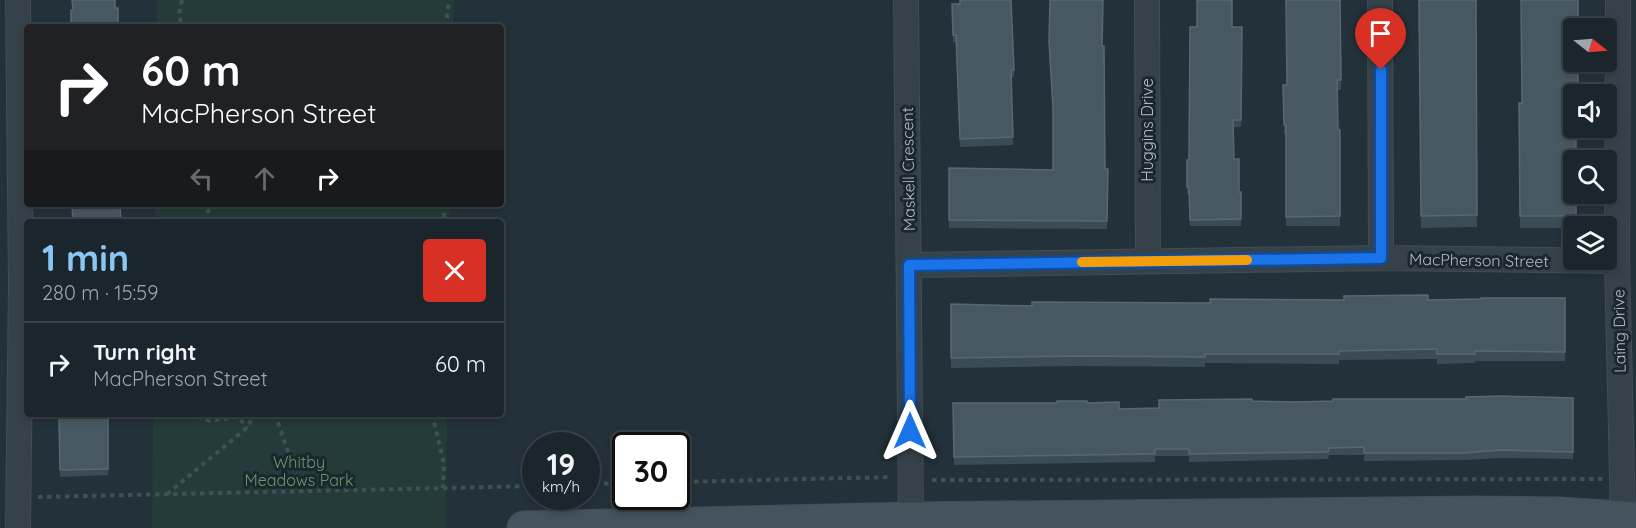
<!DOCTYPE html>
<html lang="en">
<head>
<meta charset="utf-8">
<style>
  :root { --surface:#1a252c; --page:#273138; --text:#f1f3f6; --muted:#9fa5a9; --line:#384248; --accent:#88c7f5 }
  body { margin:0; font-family:Quicksand,sans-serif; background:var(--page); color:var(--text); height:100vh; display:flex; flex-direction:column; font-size:22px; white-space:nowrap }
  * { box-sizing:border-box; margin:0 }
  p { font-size:20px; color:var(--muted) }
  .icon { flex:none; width:33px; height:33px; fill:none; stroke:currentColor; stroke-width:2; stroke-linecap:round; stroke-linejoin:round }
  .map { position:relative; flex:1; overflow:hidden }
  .details { position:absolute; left:24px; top:219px; width:480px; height:198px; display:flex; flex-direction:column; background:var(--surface); border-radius:6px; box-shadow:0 3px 9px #0003,0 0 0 2px var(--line) }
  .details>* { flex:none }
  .banner { position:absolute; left:24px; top:24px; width:480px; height:183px; border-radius:6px; box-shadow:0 3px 9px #0003,0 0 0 2px var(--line); background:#202124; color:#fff; overflow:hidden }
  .needle { width:39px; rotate:107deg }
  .tools { position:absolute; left:1563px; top:18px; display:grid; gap:12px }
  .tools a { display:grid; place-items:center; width:54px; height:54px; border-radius:6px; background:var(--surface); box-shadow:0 3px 9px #0003,0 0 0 2px var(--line); font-size:30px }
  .speed { position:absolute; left:522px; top:432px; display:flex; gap:12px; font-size:30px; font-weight:700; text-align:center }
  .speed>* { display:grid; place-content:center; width:78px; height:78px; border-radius:50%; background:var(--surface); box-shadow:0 3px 9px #0003,0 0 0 2px var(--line); line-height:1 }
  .speed small { font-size:15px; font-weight:400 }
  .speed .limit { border:3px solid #111; border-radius:9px; background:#fff; color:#111 }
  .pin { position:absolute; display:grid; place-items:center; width:51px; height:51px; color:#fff; margin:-62px -26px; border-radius:50% 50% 50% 0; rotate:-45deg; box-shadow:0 0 6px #0007 }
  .pin .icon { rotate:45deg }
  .me { position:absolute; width:66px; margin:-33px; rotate:0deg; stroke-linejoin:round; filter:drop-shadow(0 0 4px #0008) }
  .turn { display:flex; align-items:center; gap:21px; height:126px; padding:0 18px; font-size:27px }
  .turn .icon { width:78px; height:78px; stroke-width:2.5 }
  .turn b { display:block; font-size:42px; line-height:51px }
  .lanes { display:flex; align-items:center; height:57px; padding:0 18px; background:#0003; justify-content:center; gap:30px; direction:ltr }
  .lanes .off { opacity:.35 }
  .round { display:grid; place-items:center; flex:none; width:63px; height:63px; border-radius:6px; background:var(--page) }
  .headline { display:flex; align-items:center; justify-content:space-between; height:102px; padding:0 18px }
  h1 { font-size:36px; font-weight:700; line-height:45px; color:var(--accent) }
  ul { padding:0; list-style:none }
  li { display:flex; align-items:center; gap:18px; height:84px; padding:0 18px; border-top:2px solid var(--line) }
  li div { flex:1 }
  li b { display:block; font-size:22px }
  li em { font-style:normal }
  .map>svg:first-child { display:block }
</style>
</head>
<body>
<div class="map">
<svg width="1636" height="528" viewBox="0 0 1636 528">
  <rect width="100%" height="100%" fill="#23313a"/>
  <g fill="#243b39">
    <polygon points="157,0 454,0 453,27 157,27"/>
    <rect x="155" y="204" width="295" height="18"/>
    <polygon points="153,414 447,414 445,528 152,528"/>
  </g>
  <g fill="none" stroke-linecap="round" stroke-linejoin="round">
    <defs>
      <g id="street">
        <polyline points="18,0 21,285 18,528"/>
        <polyline points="906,0 911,519"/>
        <polyline points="1147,0 1148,261"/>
        <polyline points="1380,0 1381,258"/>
        <polyline points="1618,0 1617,261 1623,519"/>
        <polyline points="909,265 1381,258 1617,261"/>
      </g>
      <polyline id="secondary" points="524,528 911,519 1474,513 1560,514 1636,519"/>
    </defs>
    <use href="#street" stroke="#424e56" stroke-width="26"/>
    <use href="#secondary" stroke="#424e56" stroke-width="35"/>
    <g stroke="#3d5351" stroke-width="4" stroke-dasharray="4.5 4.5" stroke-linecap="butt">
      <polyline points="182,0 179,14 182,27"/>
      <polyline points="446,27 449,0"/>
      <polyline points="443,204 445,222"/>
      <polyline points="207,222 209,204"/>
      <polyline points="189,414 210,421 237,417 248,427"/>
      <polyline points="275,414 302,492"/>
      <polyline points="432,414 444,463 443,488"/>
      <polyline points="932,480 1603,479"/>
      <polyline points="676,482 892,477"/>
      <polyline points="586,484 626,483"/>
      <polyline points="167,494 248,427 254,414"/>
      <polyline points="38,497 536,486"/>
    </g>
    <use href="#street" stroke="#36424a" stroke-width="24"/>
    <use href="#secondary" stroke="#44535d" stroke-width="33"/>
  </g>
  <g fill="#3b4c56">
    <polygon points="1340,0 1341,90 1338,90 1338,130 1340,130 1340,226 1286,226 1286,134 1284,134 1283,85 1287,85"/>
    <polygon points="1419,0 1476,0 1477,227 1421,228"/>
    <polygon points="952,4 1014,70 1014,77 1011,77 1013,145 960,147 956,42 953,42"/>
    <polygon points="1197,27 1242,27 1241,127 1233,127 1234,159 1239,192 1241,192 1241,226 1190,226 1189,194 1187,194 1187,187"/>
    <polygon points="1102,46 1105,169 1108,169 1107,229 949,228 949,168 1053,170"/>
    <polygon points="1574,94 1576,226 1574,226 1574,228 1520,228 1519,103"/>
    <polygon points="1565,298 1565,361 1475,361 1475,363 1437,364 1437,359 1339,360 1339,364 1205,363 1205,367 1076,366 951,368 951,304 1032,306"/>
    <polygon points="1573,398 1573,459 1500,458 1464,460 1364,461 1364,455 1329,455 1328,459 1189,462 1189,456 1155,456 1155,462 954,465 953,403 1087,403 1119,409 1159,408 1252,401 1295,402"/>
    <polygon points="58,414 108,414 108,475 60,477"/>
  </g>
  <g fill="#485862" stroke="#586872" stroke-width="1.5">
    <polygon points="72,0 115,0 115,8 118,8 118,27 71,27 71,10 73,10"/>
    <polygon points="960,0 1011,0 1014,70 1011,70 1013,137 960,139 956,35 953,35 952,4 960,4"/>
    <polygon points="1050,0 1103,0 1102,46 1104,46 1105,169 1108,169 1107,221 949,220 949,168 1053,170 1053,108 1049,41"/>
    <polygon points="1197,0 1232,0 1232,27 1242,27 1241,120 1233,120 1234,159 1239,159 1239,192 1241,192 1241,219 1190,220 1189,187 1187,187 1187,160 1189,160 1190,27 1197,27"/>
    <polygon points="1286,0 1340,0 1341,80 1337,80 1338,130 1340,130 1340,216 1286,217 1286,125 1284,125 1283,85 1287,85"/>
    <polygon points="1419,0 1476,0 1477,215 1421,216"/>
    <polygon points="1521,0 1578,0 1578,28 1574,28 1574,62 1578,62 1578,94 1574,94 1574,128 1576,128 1576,160 1574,160 1574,194 1576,194 1576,216 1520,216 1519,103 1522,103"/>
    <polygon points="72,204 120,204 121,222 73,222"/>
    <polygon points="1428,295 1428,300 1481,299 1481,298 1565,298 1565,352 1475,351 1475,354 1437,354 1437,349 1339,351 1339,354 1205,354 1205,357 1076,356 951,358 951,304 1032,306 1032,302 1210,303 1210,299 1344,300 1344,296"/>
    <polygon points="1502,396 1573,398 1573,452 1500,450 1464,453 1364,453 1364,447 1329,448 1328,452 1189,454 1189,449 1155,449 1155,454 954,457 953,403 1057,403 1057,401 1087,401 1087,403 1119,402 1119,409 1159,408 1159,400 1252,399 1252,401 1295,402 1333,401 1333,399 1466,399 1466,397"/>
    <polygon points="59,414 108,414 108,469 60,470"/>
  </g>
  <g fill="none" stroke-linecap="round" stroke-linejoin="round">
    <defs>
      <polyline id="route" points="910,431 909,265 1381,258 1381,70"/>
    </defs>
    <use href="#route" stroke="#114b97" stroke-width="15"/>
    <use href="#route" stroke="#1a73e8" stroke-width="10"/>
    <polyline stroke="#f59e0b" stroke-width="10" points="1082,262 1247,260"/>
  </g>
  <g text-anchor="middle" stroke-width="6" stroke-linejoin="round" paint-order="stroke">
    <g font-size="16" fill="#b1bdc6" stroke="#1b272f">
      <text transform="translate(1147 130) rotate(-90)" y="6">Huggins Drive</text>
      <text transform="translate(908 169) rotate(-91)" y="6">Maskell Crescent</text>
      <text transform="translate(1479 260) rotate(1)" y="6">MacPherson Street</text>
      <text transform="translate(1619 331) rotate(-91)" y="6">Laing Drive</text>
    </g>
    <g font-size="16" fill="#69976a" stroke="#1b272f">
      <text x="299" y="468">Whitby<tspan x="299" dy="18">Meadows Park</tspan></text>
    </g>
  </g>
</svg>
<div class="tools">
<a><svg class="needle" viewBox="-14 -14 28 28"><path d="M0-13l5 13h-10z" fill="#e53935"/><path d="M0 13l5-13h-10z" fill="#9fa5a9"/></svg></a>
<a><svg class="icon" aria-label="sound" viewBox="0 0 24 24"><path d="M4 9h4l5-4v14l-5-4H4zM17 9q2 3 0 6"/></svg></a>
<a><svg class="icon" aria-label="search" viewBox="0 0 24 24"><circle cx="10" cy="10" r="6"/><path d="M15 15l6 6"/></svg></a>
<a><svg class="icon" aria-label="layers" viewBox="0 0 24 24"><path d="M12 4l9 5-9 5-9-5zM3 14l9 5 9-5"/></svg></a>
</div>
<div class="speed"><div>19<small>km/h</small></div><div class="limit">30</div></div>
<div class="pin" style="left:1381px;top:70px;background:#d93025"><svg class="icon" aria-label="arrive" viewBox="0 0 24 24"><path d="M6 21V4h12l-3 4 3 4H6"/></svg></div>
<svg class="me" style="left:910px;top:431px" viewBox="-20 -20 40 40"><path d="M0-17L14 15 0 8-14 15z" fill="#1a73e8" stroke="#fff" stroke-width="4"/></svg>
<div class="banner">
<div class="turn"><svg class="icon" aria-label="right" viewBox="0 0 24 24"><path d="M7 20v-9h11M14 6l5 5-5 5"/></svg><div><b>60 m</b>MacPherson Street</div></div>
<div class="lanes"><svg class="icon off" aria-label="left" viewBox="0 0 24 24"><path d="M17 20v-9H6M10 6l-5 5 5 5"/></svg><svg class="icon off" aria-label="ahead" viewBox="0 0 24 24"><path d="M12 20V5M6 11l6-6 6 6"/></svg><svg class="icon" aria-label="right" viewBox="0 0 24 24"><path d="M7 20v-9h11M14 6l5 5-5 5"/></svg></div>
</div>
<section class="details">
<div class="headline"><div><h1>1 min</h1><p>280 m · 15:59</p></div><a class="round" style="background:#d93025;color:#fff"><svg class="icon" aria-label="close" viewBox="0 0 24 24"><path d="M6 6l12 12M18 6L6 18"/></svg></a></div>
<ul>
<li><svg class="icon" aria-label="right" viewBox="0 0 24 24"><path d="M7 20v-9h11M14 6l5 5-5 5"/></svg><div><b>Turn right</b><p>MacPherson Street</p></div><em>60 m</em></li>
</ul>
</section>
</div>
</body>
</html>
